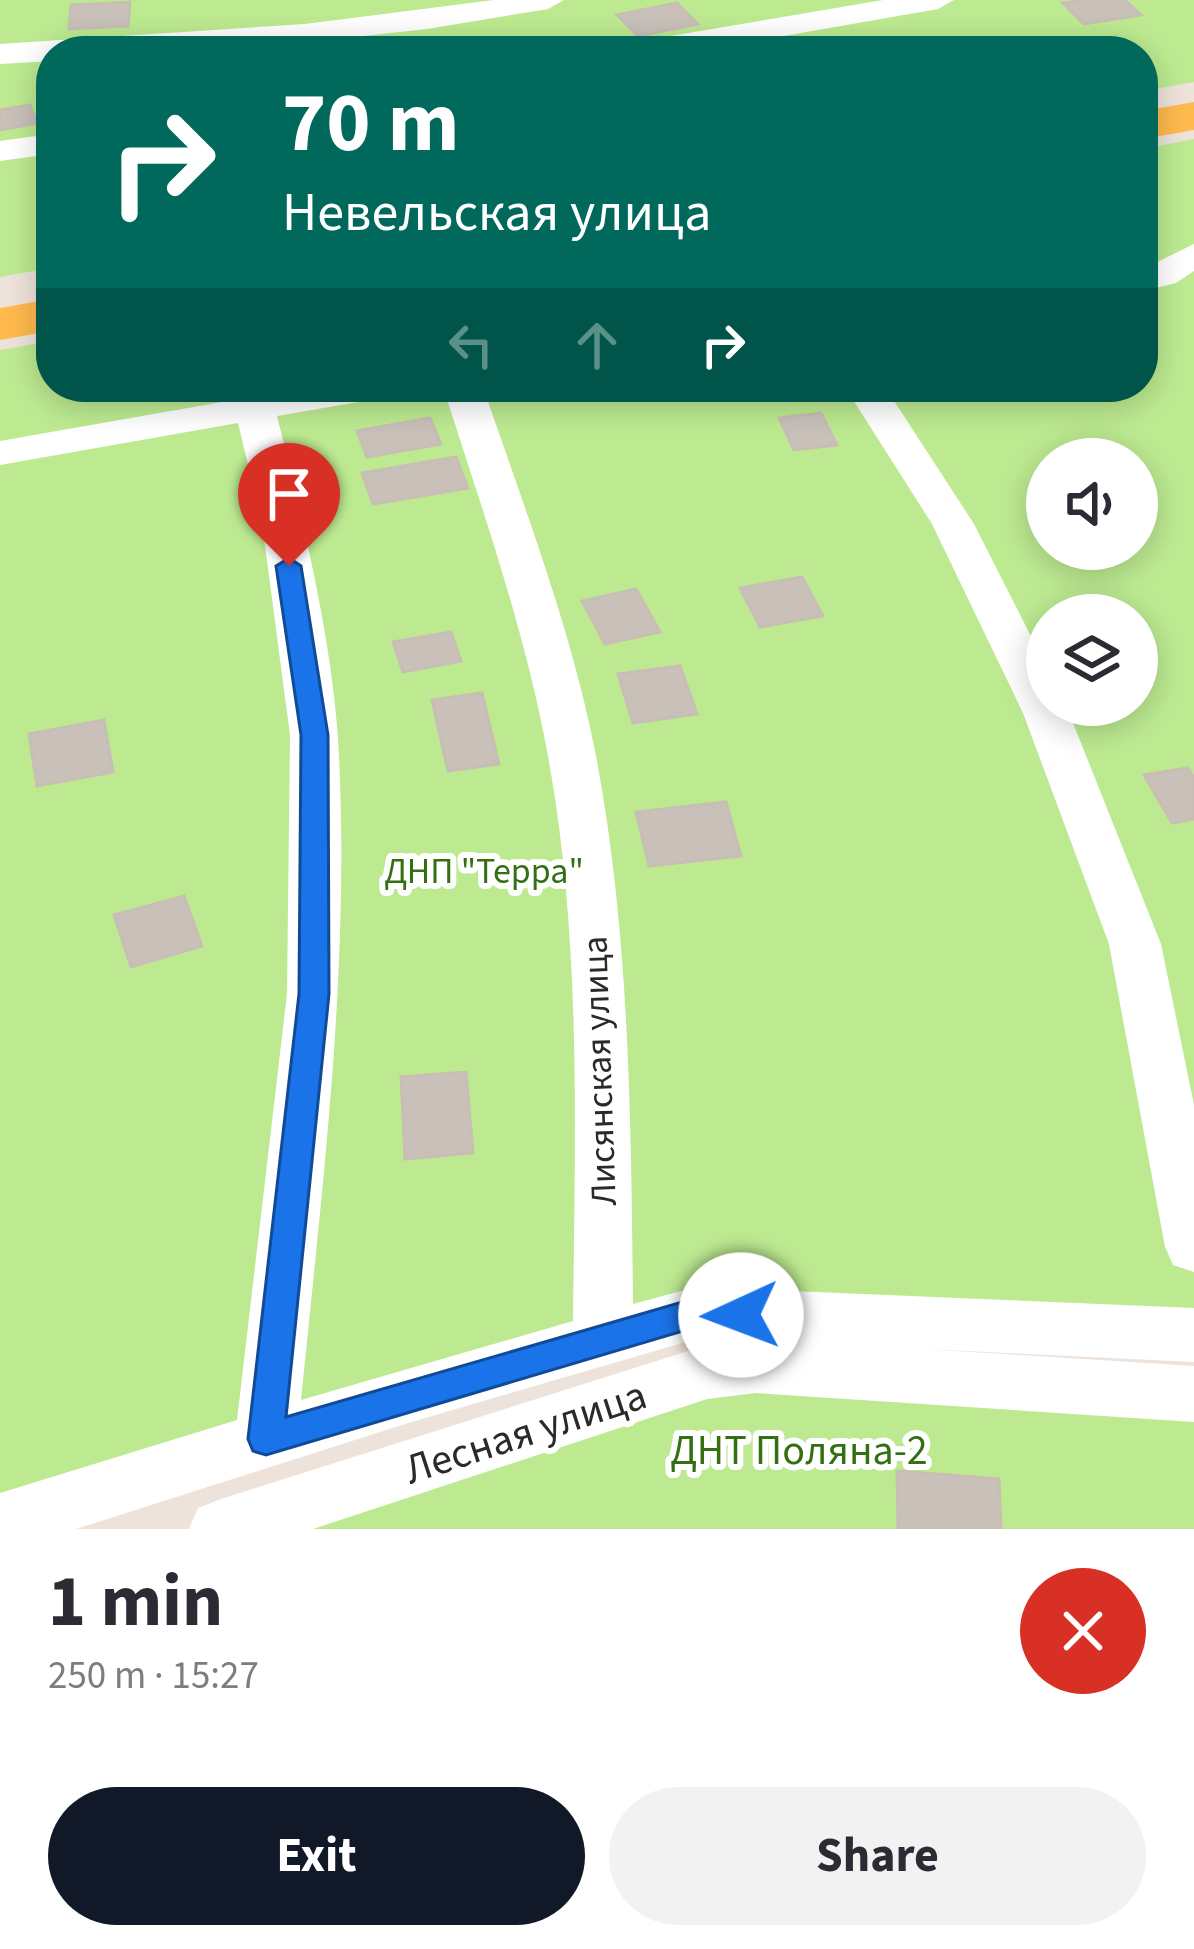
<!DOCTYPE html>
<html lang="en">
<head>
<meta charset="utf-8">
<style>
  :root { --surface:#fff; --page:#f2f2f3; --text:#2b2b33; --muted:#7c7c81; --accent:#111827 }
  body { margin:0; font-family:"Source Sans 3",sans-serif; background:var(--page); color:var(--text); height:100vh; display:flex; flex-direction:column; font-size:45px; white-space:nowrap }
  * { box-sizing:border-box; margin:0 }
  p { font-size:39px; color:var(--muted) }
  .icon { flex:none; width:66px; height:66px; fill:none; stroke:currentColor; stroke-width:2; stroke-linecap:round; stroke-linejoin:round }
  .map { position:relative; height:1529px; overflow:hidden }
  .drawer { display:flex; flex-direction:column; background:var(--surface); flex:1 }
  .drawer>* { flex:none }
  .hud { position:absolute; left:36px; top:36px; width:1122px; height:366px; border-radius:48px; box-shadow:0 6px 30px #0003; background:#00695c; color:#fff; overflow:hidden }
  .controls { position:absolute; left:1026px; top:438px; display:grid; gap:24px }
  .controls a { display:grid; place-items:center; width:132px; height:132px; border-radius:50%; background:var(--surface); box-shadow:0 6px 30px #0003; font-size:60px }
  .pin { position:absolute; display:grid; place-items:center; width:102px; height:102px; color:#fff; margin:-123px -51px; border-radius:50% 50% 50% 0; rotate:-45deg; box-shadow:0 0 12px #0007 }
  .pin .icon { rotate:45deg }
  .me { position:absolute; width:132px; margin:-66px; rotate:268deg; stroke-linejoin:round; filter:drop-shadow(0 0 9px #0008) }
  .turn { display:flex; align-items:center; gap:42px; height:252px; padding:0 48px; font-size:54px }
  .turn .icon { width:156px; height:156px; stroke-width:2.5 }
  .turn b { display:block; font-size:84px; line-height:102px }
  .lanes { display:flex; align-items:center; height:114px; padding:0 48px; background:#0003; justify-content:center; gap:60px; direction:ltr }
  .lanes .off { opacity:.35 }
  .round { display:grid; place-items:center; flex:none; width:126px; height:126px; border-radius:63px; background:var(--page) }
  .head { display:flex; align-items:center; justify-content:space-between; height:204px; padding:0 48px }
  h1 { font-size:72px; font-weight:700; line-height:90px }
  .primary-button { display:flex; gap:24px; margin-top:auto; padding:24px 48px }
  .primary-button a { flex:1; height:138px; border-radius:72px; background:var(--accent); color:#fff; font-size:48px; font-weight:700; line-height:138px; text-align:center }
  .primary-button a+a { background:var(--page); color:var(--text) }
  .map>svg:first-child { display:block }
</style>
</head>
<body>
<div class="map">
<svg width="1194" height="1529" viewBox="0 0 1194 1529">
  <rect width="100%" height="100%" fill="#eee3da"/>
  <g fill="#bdea91" fill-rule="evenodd">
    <polygon points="0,0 1194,0 1194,82 1143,91 1143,51 989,51 982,44 942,51 51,51 51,268 0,277"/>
    <path d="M1194,139V1336L696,1313L0,1523V350L51,341V387H1143V149ZM1047,459H1137V549H1047ZM1047,615H1137V705H1047Z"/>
    <polygon points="707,1372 1194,1395 1194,1529 217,1529"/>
  </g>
  <g fill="#c9c0ba" stroke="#c9beb4" stroke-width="3">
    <polygon points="1083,0 1125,0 1141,15 1084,24 1063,3"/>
    <polygon points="130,2 128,26 69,29 71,5"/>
    <polygon points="677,3 698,24 638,36 617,15"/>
    <polygon points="30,105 37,123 0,130 0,110"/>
    <polygon points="821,413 837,445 794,450 779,418"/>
    <polygon points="430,418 441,444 367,457 357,431"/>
    <polygon points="456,457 468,488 373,504 362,473"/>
    <polygon points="802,577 823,616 760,627 740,588"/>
    <polygon points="636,589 660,632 605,644 582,601"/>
    <polygon points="451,632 461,661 403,672 393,642"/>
    <polygon points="680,666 697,714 633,723 618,674"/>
    <polygon points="482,693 499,764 448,771 432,700"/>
    <polygon points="104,720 113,772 37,786 29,734"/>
    <polygon points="1188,768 1194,778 1194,819 1172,823 1144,775"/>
    <polygon points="726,802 741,856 649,866 636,812"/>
    <polygon points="184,896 202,946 131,967 114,915"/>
    <polygon points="466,1072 473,1153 405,1159 401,1077"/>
    <polygon points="897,1471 999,1479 1001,1529 898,1529"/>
  </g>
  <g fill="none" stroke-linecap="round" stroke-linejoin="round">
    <g fill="#fff" fill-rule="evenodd">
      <polygon points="494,0 564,0 548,9 427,29 244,49 51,51 51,61 0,64 0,44 305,24"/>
      <polygon points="883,0 954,0 938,9 697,51 625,51 641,41"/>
      <polygon points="51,134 51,154 0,161 0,141"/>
      <polygon points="1194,244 1194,271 1176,283 1143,291 1143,269"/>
      <path d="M308,387H396L390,395L376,399L277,416C302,516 331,636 338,738C351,960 323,1180 301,1400L573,1321C575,1133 582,942 548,756C525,630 482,509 443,387H483C525,510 573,633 597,761C630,940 631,1122 633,1304L696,1287L1194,1308V1362L923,1349L1194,1366V1422L756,1393L707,1399L313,1529H189L198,1508L221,1499L707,1345L738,1341L696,1339L408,1423L76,1529H0V1493L237,1420L287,994L290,735L262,523L238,423L0,465V441Z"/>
      <polygon points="845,387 885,387 974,524 1047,668 1047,705 1065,705 1069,713 1161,944 1194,1105 1194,1272 1173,1265 1165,1247 1109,944 1023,713 932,524"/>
    </g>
    <g fill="#ffba4e" fill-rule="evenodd">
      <polygon points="1194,102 1194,130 1143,139 1143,111"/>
      <polygon points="51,299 51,331 0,340 0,308"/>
    </g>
  </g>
  <polygon fill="#1a73e8" stroke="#114b97" stroke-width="3" points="289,558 301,566 328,735 329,994 286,1417 696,1298 753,1304 758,1315 753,1325 741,1329 696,1327 266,1455 253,1451 248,1439 299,994 301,735 276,566"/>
  <g text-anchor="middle" stroke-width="12" stroke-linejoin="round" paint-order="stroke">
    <g font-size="36" fill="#346f12" stroke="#fff">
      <text x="484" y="883">ДНП "Терра"</text>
    </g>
    <g font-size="36" fill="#2a2a2a" stroke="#fff">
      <text transform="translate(598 1071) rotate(-92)" y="13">Лисянская улица</text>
    </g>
    <g font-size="42" fill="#2a2a2a" stroke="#fff">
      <text transform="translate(525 1431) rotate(-18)" y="15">Лесная улица</text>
    </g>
    <g font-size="42" fill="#346f12" stroke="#fff">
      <text x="799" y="1464">ДНТ Поляна-2</text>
    </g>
  </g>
</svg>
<div class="controls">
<a><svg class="icon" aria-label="sound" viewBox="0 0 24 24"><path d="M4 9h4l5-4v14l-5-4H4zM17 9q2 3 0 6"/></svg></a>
<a><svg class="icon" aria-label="layers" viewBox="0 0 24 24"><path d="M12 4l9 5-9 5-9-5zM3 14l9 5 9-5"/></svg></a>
</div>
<div class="pin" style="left:289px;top:566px;background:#d93025"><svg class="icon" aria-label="arrive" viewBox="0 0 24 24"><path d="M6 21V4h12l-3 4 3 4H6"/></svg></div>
<svg class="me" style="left:741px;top:1315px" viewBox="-20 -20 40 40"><circle r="19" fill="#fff"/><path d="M0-13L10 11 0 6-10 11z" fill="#1a73e8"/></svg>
<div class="hud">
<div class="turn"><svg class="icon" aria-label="right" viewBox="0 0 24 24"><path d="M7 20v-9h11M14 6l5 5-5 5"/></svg><div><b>70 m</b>Невельская улица</div></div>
<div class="lanes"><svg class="icon off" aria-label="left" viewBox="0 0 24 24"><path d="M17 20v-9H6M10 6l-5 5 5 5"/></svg><svg class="icon off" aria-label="ahead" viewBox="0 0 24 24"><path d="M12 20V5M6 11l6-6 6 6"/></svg><svg class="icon" aria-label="right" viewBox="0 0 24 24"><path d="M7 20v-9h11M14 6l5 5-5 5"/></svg></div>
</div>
</div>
<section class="drawer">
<div class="head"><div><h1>1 min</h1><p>250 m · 15:27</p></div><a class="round" style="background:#d93025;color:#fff"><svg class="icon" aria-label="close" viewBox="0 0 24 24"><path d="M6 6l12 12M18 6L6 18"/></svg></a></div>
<div class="primary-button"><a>Exit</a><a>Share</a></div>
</section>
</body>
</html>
